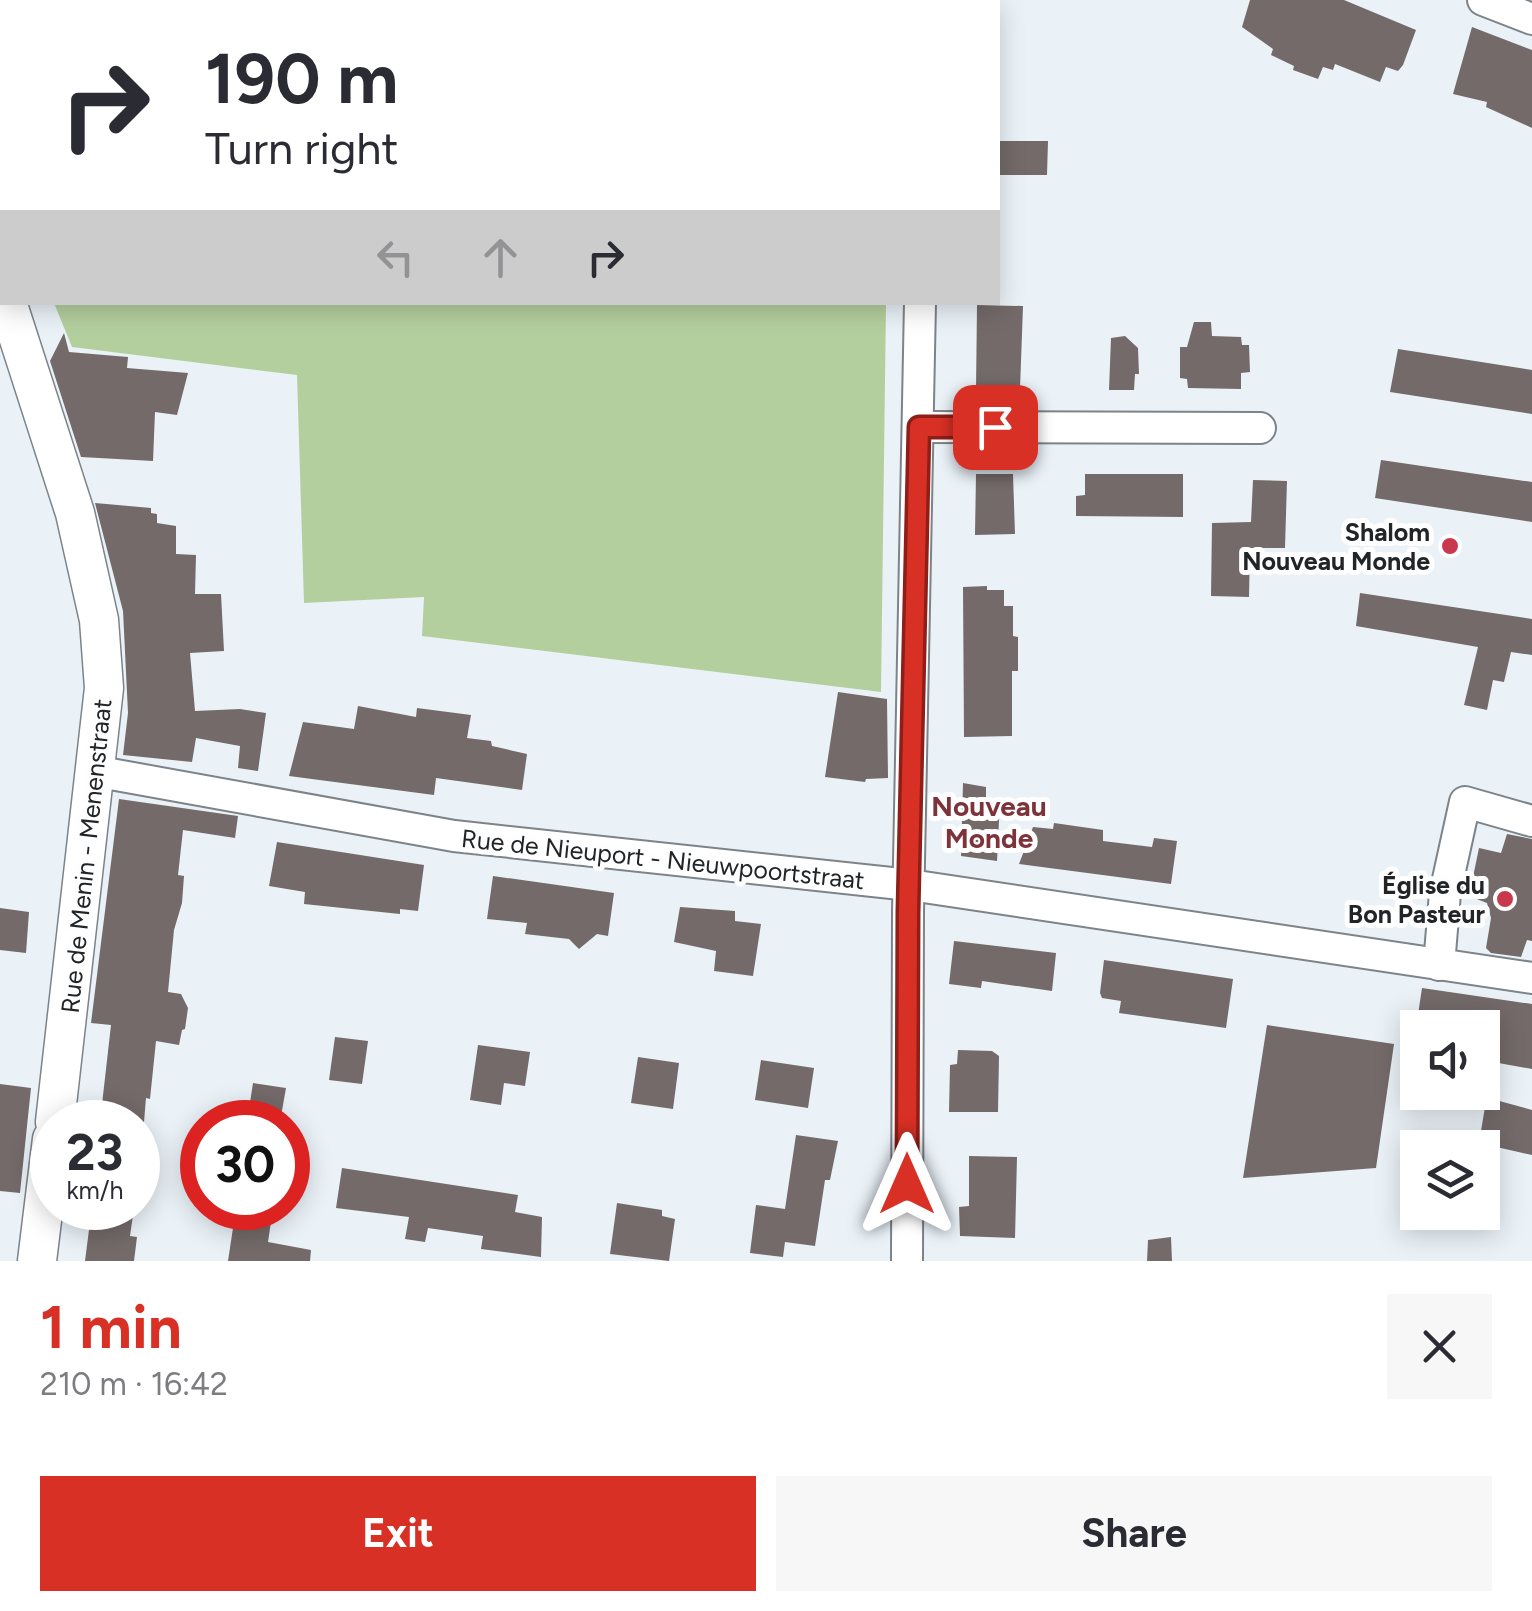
<!DOCTYPE html>
<html lang="en">
<head>
<meta charset="utf-8">
<style>
  :root { --surface:#fff; --page:#f7f7f7; --text:#2b2b33; --muted:#7c7c81; --accent:#d93025 }
  body { margin:0; font-family:Figtree,sans-serif; background:var(--page); color:var(--text); height:100vh; display:flex; flex-direction:column; font-size:38px; white-space:nowrap }
  * { box-sizing:border-box; margin:0 }
  p { font-size:32px; color:var(--muted) }
  .icon { flex:none; width:55px; height:55px; fill:none; stroke:currentColor; stroke-width:2; stroke-linecap:round; stroke-linejoin:round }
  .map { position:relative; height:1261px; overflow:hidden }
  .side { display:flex; flex-direction:column; background:var(--surface); flex:1 }
  .side>* { flex:none }
  .guide { position:absolute; left:0px; top:0px; width:1000px; height:305px; box-shadow:0 5px 25px #0003; background:#fff; color:var(--text); overflow:hidden }
  .buttons { position:absolute; left:1400px; top:1010px; display:grid; gap:20px }
  .buttons a { display:grid; place-items:center; width:100px; height:100px; border-radius:0px; background:var(--surface); box-shadow:0 5px 25px #0003; font-size:50px }
  .speed { position:absolute; left:30px; top:1100px; display:flex; gap:20px; font-size:50px; font-weight:700; text-align:center }
  .speed>* { display:grid; place-content:center; width:130px; height:130px; border-radius:50%; background:var(--surface); box-shadow:0 5px 25px #0003; line-height:1 }
  .speed small { font-size:25px; font-weight:400 }
  .speed .limit { border:15px solid #d22; background:#fff; color:#111 }
  .pin { position:absolute; display:grid; place-items:center; width:85px; height:85px; color:#fff; margin:-42px; border-radius:20px; box-shadow:0 5px 15px #0006 }
  .me { position:absolute; width:110px; margin:-55px; rotate:0deg; stroke-linejoin:round; filter:drop-shadow(0 0 8px #0008) }
  .turn { display:flex; align-items:center; gap:35px; height:210px; padding:0 40px; font-size:45px }
  .turn .icon { width:130px; height:130px; stroke-width:2.5 }
  .turn b { display:block; font-size:70px; line-height:85px }
  .lanes { display:flex; align-items:center; height:95px; padding:0 40px; background:#0003; justify-content:center; gap:50px; direction:ltr }
  .lanes .off { opacity:.35 }
  .round { display:grid; place-items:center; flex:none; width:105px; height:105px; border-radius:0px; background:var(--page) }
  .headline { display:flex; align-items:center; justify-content:space-between; height:170px; padding:0 40px }
  h1 { font-size:60px; font-weight:700; line-height:75px; color:var(--accent) }
  .cta { display:flex; gap:20px; margin-top:auto; padding:20px 40px }
  .cta a { flex:1; height:115px; border-radius:0px; background:var(--accent); color:#fff; font-size:40px; font-weight:700; line-height:115px; text-align:center }
  .cta a+a { background:var(--page); color:var(--text) }
  .map>svg:first-child { display:block }
</style>
</head>
<body>
<div class="map">
<svg width="1532" height="1261" viewBox="0 0 1532 1261">
  <rect width="100%" height="100%" fill="#eaf2f8"/>
  <g fill="#b4cf9e">
    <polygon points="186,0 890,0 178,2"/>
    <polygon points="54,303 886,303 881,692 422,636 424,597 304,603 297,375 72,347"/>
  </g>
  <g fill="#736a69">
    <polygon points="1250,0 1344,0 1416,30 1403,65 1398,71 1386,67 1380,82 1335,64 1333,70 1323,67 1318,79 1293,70 1294,66 1271,55 1273,49 1242,27"/>
    <polygon points="1472,27 1532,50 1532,128 1486,107 1487,102 1453,94"/>
    <polygon points="998,141 1048,141 1047,175 998,175"/>
    <polygon points="977,305 1023,306 1020,389 976,390"/>
    <polygon points="1194,322 1211,322 1212,336 1241,337 1242,345 1249,345 1250,372 1241,373 1241,389 1188,388 1187,379 1180,378 1180,347 1187,347"/>
    <polygon points="64,333 69,352 128,357 127,368 188,373 177,415 155,412 153,461 81,457 50,361"/>
    <polygon points="1125,336 1138,348 1139,374 1135,374 1134,390 1109,390 1111,338"/>
    <polygon points="1398,349 1532,370 1532,414 1390,392"/>
    <polygon points="1381,460 1532,482 1532,522 1375,498"/>
    <polygon points="976,474 1013,474 1015,534 975,535"/>
    <polygon points="1085,474 1183,474 1183,517 1076,516 1076,496 1085,495"/>
    <polygon points="1253,480 1287,481 1285,548 1250,548 1249,597 1211,596 1212,523 1251,522"/>
    <polygon points="95,503 151,508 151,513 157,514 157,523 176,526 176,554 196,555 195,594 221,594 224,651 190,653 195,711 240,709 266,713 258,771 238,768 240,746 196,738 192,762 123,755 128,713 123,611"/>
    <polygon points="987,586 987,590 1004,590 1004,606 1013,606 1013,636 1018,637 1018,671 1012,671 1012,736 964,737 963,587"/>
    <polygon points="1360,593 1532,619 1532,655 1511,652 1504,682 1493,680 1487,710 1464,705 1478,647 1356,626"/>
    <polygon points="838,692 887,699 888,778 866,779 865,782 825,777"/>
    <polygon points="358,706 416,717 417,708 471,715 467,738 491,741 492,746 527,754 522,790 436,778 434,795 289,776 303,722 354,729"/>
    <polygon points="963,783 986,787 986,799 1000,801 997,861 961,856"/>
    <polygon points="119,799 238,816 235,838 183,830 178,875 184,876 182,903 174,930 168,992 181,994 188,1008 185,1029 182,1030 179,1045 156,1041 150,1099 146,1098 144,1122 100,1122 111,1025 91,1023"/>
    <polygon points="1054,823 1103,830 1103,841 1152,847 1154,838 1177,841 1171,884 1019,864 1033,827 1053,829"/>
    <polygon points="1507,834 1532,839 1532,941 1527,940 1521,957 1491,953 1486,948 1491,918 1487,903 1469,896 1479,848 1501,853"/>
    <polygon points="277,842 424,865 418,911 400,909 400,914 304,904 305,892 269,886"/>
    <polygon points="493,876 614,893 608,936 597,934 579,949 569,939 525,934 527,923 487,919"/>
    <polygon points="680,907 735,911 735,921 761,924 753,976 714,971 716,951 674,942"/>
    <polygon points="0,908 29,912 26,953 0,950"/>
    <polygon points="954,941 1056,953 1052,991 982,981 981,988 949,984"/>
    <polygon points="1104,960 1233,979 1226,1028 1119,1013 1121,1001 1102,998 1100,993"/>
    <polygon points="1422,988 1532,1004 1532,1069 1482,1060 1482,1028 1416,1028"/>
    <polygon points="1267,1025 1394,1044 1376,1168 1243,1178"/>
    <polygon points="335,1037 368,1041 362,1084 329,1080"/>
    <polygon points="478,1045 530,1052 525,1086 504,1083 501,1105 470,1100"/>
    <polygon points="958,1050 992,1051 999,1056 998,1112 949,1112 950,1065 957,1064"/>
    <polygon points="638,1057 679,1063 673,1109 631,1103"/>
    <polygon points="761,1060 814,1068 808,1108 755,1100"/>
    <polygon points="253,1083 286,1088 280,1122 247,1122"/>
    <polygon points="0,1084 31,1088 20,1193 0,1191"/>
    <polygon points="1492,1099 1532,1110 1532,1155 1479,1143 1486,1101 1492,1102"/>
    <polygon points="796,1135 838,1141 830,1180 825,1180 815,1246 785,1242 783,1257 750,1253 756,1205 785,1209"/>
    <polygon points="969,1156 1017,1157 1015,1238 960,1236 959,1207 969,1206"/>
    <polygon points="342,1168 518,1195 515,1212 542,1217 541,1257 481,1249 483,1236 428,1228 425,1242 405,1239 409,1217 336,1208"/>
    <polygon points="617,1203 662,1210 662,1216 675,1219 669,1261 610,1254"/>
    <polygon points="97,1208 134,1208 130,1236 137,1237 134,1261 85,1261 90,1222 95,1222"/>
    <polygon points="236,1208 273,1208 268,1242 311,1250 310,1261 228,1261"/>
    <polygon points="1171,1237 1172,1261 1147,1261 1148,1240"/>
  </g>
  <g fill="none" stroke-linecap="round" stroke-linejoin="round">
    <defs>
      <g id="minor">
        <polyline points="919,0 919,2"/>
        <polyline points="1483,0 1532,19"/>
        <polyline points="919,427 1260,428"/>
        <polyline points="94,771 454,836 910,885 1532,978"/>
        <polyline points="1439,965 1445,893 1465,802 1532,821"/>
        <polyline points="907,1261 908,912 920,302"/>
      </g>
      <g id="tertiary">
        <polyline points="7,302 75,513 99,620 104,688 55,1122"/>
        <polyline points="37,1261 52,1139"/>
      </g>
    </defs>
    <use href="#minor" stroke="#7c8389" stroke-width="34"/>
    <use href="#tertiary" stroke="#7c8389" stroke-width="41"/>
    <use href="#minor" stroke="#fff" stroke-width="30"/>
    <use href="#tertiary" stroke="#fff" stroke-width="38"/>
  </g>
  <g fill="none" stroke-linecap="round" stroke-linejoin="round">
    <defs>
      <polyline id="route" points="907,1184 908,912 919,427 995,427"/>
    </defs>
    <use href="#route" stroke="#8d1f18" stroke-width="25"/>
    <use href="#route" stroke="#d93025" stroke-width="18"/>
  </g>
  <g fill="#c9394d" stroke="#fefefe" stroke-width="4">
    <circle cx="1450" cy="546" r="10"/>
    <circle cx="1505" cy="899" r="10"/>
  </g>
  <g text-anchor="middle" stroke-width="10" stroke-linejoin="round" paint-order="stroke">
    <g font-size="25" font-weight="bold" fill="#222527" stroke="#fefefe" text-anchor="end">
      <text x="1430" y="541">Shalom<tspan x="1430" dy="29">Nouveau Monde</tspan></text>
      <text x="1485" y="894">Église du<tspan x="1485" dy="29">Bon Pasteur</tspan></text>
    </g>
    <g font-size="25" fill="#222527" stroke="#fefefe">
      <text transform="translate(86 856) rotate(-84)" y="9">Rue de Menin - Menenstraat</text>
      <text transform="translate(663 859) rotate(6)" y="9">Rue de Nieuport - Nieuwpoortstraat</text>
    </g>
    <g font-size="28" font-weight="bold" fill="#7c343a" stroke="#fefefe">
      <text x="989" y="816">Nouveau<tspan x="989" dy="32">Monde</tspan></text>
    </g>
  </g>
</svg>
<div class="buttons">
<a><svg class="icon" aria-label="sound" viewBox="0 0 24 24"><path d="M4 9h4l5-4v14l-5-4H4zM17 9q2 3 0 6"/></svg></a>
<a><svg class="icon" aria-label="layers" viewBox="0 0 24 24"><path d="M12 4l9 5-9 5-9-5zM3 14l9 5 9-5"/></svg></a>
</div>
<div class="speed"><div>23<small>km/h</small></div><div class="limit">30</div></div>
<div class="pin" style="left:995px;top:427px;background:#d93025"><svg class="icon" aria-label="arrive" viewBox="0 0 24 24"><path d="M6 21V4h12l-3 4 3 4H6"/></svg></div>
<svg class="me" style="left:907px;top:1184px" viewBox="-20 -20 40 40"><path d="M0-17L14 15 0 8-14 15z" fill="#d93025" stroke="#fff" stroke-width="4"/></svg>
<div class="guide">
<div class="turn"><svg class="icon" aria-label="right" viewBox="0 0 24 24"><path d="M7 20v-9h11M14 6l5 5-5 5"/></svg><div><b>190 m</b>Turn right</div></div>
<div class="lanes"><svg class="icon off" aria-label="left" viewBox="0 0 24 24"><path d="M17 20v-9H6M10 6l-5 5 5 5"/></svg><svg class="icon off" aria-label="ahead" viewBox="0 0 24 24"><path d="M12 20V5M6 11l6-6 6 6"/></svg><svg class="icon" aria-label="right" viewBox="0 0 24 24"><path d="M7 20v-9h11M14 6l5 5-5 5"/></svg></div>
</div>
</div>
<section class="side">
<div class="headline"><div><h1>1 min</h1><p>210 m · 16:42</p></div><a class="round"><svg class="icon" aria-label="close" viewBox="0 0 24 24"><path d="M6 6l12 12M18 6L6 18"/></svg></a></div>
<div class="cta"><a>Exit</a><a>Share</a></div>
</section>
</body>
</html>
